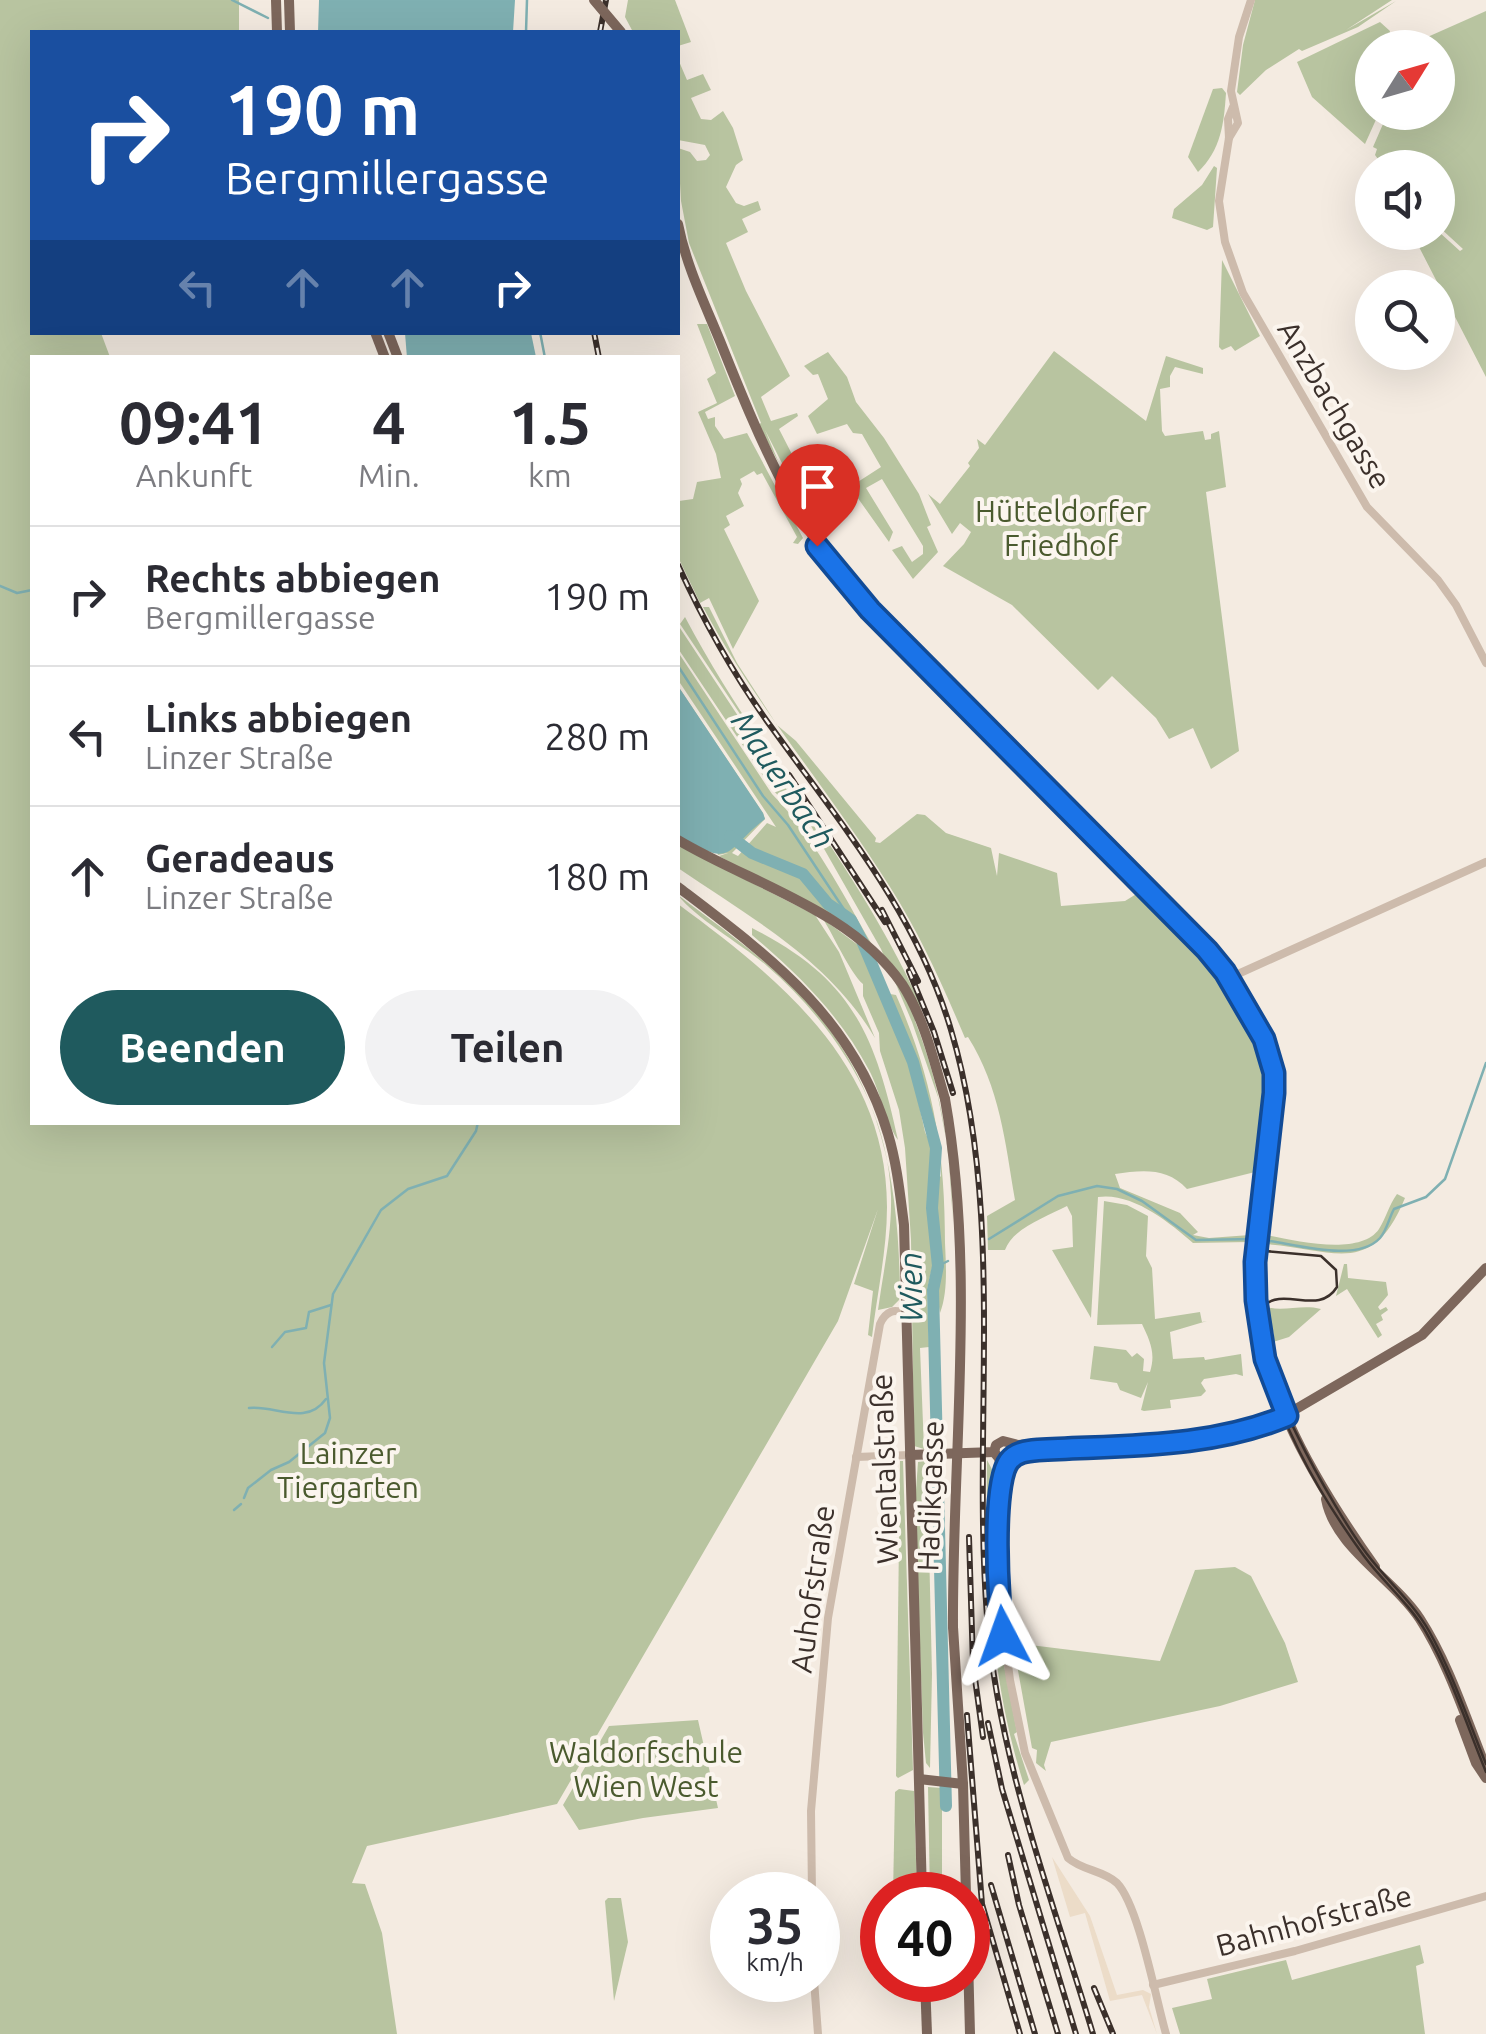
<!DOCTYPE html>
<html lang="de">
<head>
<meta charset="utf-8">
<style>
  :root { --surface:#fff; --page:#f2f2f3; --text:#2b2b33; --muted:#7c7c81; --line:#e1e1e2; --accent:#1f5a5e }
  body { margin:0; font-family:Ubuntu,sans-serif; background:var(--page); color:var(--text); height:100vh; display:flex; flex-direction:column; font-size:38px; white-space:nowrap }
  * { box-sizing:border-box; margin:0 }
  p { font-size:32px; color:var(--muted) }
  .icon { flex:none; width:55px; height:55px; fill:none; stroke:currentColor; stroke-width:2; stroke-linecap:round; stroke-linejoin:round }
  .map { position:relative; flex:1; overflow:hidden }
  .panel { position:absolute; left:30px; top:355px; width:650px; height:770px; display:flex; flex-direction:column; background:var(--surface); border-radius:0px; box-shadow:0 10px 40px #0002 }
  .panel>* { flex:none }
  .hud { position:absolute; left:30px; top:30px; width:650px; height:305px; border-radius:0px; box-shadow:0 10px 40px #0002; background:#1a4fa0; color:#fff; overflow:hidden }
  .needle { width:65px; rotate:53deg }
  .tools { position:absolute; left:1355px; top:30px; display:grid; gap:20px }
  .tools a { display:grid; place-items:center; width:100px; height:100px; border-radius:50%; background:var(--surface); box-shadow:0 10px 40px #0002; font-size:50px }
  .speed { position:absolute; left:710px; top:1872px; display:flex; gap:20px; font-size:50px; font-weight:700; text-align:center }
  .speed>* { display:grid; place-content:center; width:130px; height:130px; border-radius:50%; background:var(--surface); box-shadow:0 10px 40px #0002; line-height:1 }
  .speed small { font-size:25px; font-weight:400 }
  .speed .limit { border:15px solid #d22; background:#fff; color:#111 }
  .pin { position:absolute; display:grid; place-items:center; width:85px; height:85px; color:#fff; margin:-102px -42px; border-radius:50% 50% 50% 0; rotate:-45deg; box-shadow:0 0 10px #0007 }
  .pin .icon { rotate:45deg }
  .me { position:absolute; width:110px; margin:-55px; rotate:356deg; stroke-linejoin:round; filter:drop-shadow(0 0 8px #0008) }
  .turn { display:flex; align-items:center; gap:35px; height:210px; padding:0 30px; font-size:45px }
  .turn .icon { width:130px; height:130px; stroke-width:2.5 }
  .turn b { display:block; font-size:70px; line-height:85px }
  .lanes { display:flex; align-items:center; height:95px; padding:0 30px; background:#0003; justify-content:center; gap:50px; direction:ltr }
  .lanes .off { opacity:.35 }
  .eta { display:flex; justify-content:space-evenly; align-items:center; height:170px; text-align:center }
  .eta b { font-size:60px; font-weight:700; line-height:70px }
  .cta { display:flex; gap:20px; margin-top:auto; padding:20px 30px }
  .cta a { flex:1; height:115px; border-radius:60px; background:var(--accent); color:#fff; font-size:40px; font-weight:700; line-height:115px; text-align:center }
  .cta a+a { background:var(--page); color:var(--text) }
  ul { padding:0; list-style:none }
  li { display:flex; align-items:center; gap:30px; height:140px; padding:0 30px; border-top:2px solid var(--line) }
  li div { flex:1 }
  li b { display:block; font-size:38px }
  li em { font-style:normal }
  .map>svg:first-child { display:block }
</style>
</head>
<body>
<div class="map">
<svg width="1486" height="2034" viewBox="0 0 1486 2034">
  <rect width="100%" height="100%" fill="#f4ebe1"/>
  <g fill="#b8c4a0">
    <path d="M0,0H239V32H32V332L101,333L110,357L32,358V1122H678V904C781,980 887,1065 887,1207C887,1250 877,1294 872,1337L868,1335L873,1291L854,1284L878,1209L838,1321L557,1804L367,1846L352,1883L365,1884L382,1933L397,2034H0Z"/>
    <polygon points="628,0 675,0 691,42 678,46 678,32 633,32 625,17"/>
    <polygon points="1255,0 1392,0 1346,30 1396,1 1358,27 1302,51 1299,49 1266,70 1240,95 1237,92 1243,45"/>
    <polygon points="1486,11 1486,377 1418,245 1439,232 1460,251 1463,249 1438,226 1438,168 1384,167 1375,155 1377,149 1373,147 1383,124 1387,124 1384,113 1438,112 1438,48 1405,47"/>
    <polygon points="1380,22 1390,31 1387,47 1372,48 1372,112 1379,113 1365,144 1312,97 1297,62"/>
    <polygon points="678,59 687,80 703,74 711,90 691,98 701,119 711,120 723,111 733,128 743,160 736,165 726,187 736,203 744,206 758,201 761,210 742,219 748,232 726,243 746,291 790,376 761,397 771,421 797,413 798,416 779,429 816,501 819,517 817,518 798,484 792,481 839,565 827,551 765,430 779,463 758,425 761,423 689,243 681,201 678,148 690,152 697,161 706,160 710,155 705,145 678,140"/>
    <path d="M1222,88L1226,93C1224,123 1221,150 1198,172L1188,157L1213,89Z"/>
    <polygon points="1214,166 1217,168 1213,227 1207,230 1172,218 1174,209 1202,185"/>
    <polygon points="1222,260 1260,336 1235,351 1231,346 1222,350 1219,347"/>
    <polygon points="697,324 707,324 735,396 705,412 708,419 715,417 715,426 724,439 747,433 803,538 798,544 793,543 797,537 762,473 757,475 754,471 740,479 742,484 738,493 744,506 726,516 730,525 724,529 759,601 733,649 709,598 700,603 678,557 678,497 679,501 693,499 697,482 721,478 716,454 698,412 717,403 707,379 716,373"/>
    <polygon points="1054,351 1146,421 1166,356 1203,368 1203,374 1175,367 1170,376 1170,387 1160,389 1162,431 1165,436 1203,431 1205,440 1211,439 1211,434 1219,431 1226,487 1206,492 1239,751 1211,769 1193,728 1169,739 1156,718 1112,676 1098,690 1012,605 943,566 964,544 971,532 960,523 952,534 928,494 940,504 970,466 968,463 979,448 977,439 985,445"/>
    <polygon points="828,352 847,377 856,402 884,438 919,494 931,525 927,527 938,552 913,579 892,550 902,546 912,562 923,554 923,546 882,479 866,488 893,532 889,542 850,487 881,467 862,434 853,433 847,424 817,434 808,416 828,399 818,374 813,375 804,366"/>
    <path d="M703,607H709L737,663L777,725L796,741L876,838L875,842L880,843L917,814L925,815L946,833L991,848L997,876L999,853L1057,873L1061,906L1125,901L1138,893C1187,935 1266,1020 1269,1087C1270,1114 1262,1144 1259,1171L1187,1189C1167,1167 1142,1170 1115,1174L1120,1188L1180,1213L1198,1232L1193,1235L1209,1238L1250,1235L1249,1242L1193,1243C1169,1222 1132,1192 1098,1197L1091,1318L1052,1250L1073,1247L1072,1216L1067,1206C1046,1217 1013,1228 1005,1250H988L987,1216L1015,1200C1005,1141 1000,1088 968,1037L965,1038C943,986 920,934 890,887C830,791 756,707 703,607Z"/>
    <path d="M685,617C756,752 859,866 921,1006L915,1021C941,1087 951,1151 953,1222L948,1149L938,1097L912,1022L881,949L790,789L680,624Z"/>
    <polygon points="678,625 787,790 819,852 787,805 772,789 679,650"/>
    <path d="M678,652L772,794C813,836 842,892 871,943L719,856L728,853L718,855L678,686L763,813L765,819L732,853L738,856L767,823L776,827L678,680Z"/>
    <path d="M678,845L815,915L839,952L875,1038C829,960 751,918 678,868Z"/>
    <path d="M678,895C716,924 756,952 791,986C880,1071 899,1176 900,1294L899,1300L892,1307L878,1310C883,1272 892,1235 891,1196C888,1106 834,1024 767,966C743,945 695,918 678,895Z"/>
    <path d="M823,919L862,948L910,1064L925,1132L933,1150L928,1209L934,1259L927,1290L929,1347L920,1348L924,1449L914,1446L911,1240L905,1148L899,1110L880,1051L879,1033L863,996V984C850,973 834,936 823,919Z"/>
    <path d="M752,928C853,979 875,1035 898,1140C886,1123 880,1091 869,1070C840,1015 798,974 752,935Z"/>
    <path d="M890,994L896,995C933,1079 945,1150 945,1243C946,1266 948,1292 940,1313C937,1298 937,1271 943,1260L938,1238L937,1180L941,1176L940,1151L919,1068Z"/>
    <path d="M1397,1194L1405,1198C1371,1280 1333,1248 1264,1244L1266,1235C1293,1240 1360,1257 1379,1229C1386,1218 1389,1205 1397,1194Z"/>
    <path d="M1104,1201L1127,1205L1148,1216L1146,1256L1152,1268L1155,1319L1200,1312L1202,1322L1207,1321L1170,1332L1173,1359L1204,1357L1205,1360L1241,1354L1243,1376L1236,1374L1204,1379L1201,1383L1206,1391L1201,1396L1170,1400L1171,1408L1144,1411L1141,1410L1148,1382L1141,1398L1120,1390L1117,1383L1090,1379L1094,1346L1126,1350L1132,1357L1137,1353L1144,1359L1143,1371L1150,1372C1156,1353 1150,1341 1142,1324L1097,1325Z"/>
    <polygon points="1344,1264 1347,1264 1348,1278 1386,1282 1388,1295 1378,1307 1380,1310 1386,1307 1388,1310 1381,1315 1383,1320 1376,1324 1382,1335 1378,1338 1347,1289 1336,1296"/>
    <path d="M1267,1307C1283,1312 1302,1304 1321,1309L1289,1337L1270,1343L1274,1335Z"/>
    <path d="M987,1460L994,1473L996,1624L1017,1732L1014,1734L1029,1780L1024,1785C990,1679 986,1571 987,1460Z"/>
    <polygon points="900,1461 903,1461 913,1770 898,1778 896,1776"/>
    <polygon points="927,1461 932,1674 930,1768 926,1763 923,1733 915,1504 918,1462"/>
    <polygon points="1235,1567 1251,1576 1285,1643 1298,1682 1220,1706 1051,1742 1044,1765 1046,1771 1036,1763 1037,1750 1032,1748 1013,1643 1160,1661 1195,1570"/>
    <polygon points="698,1720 718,1808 643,1818 579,1830 563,1805 609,1726"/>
    <polygon points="928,1787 942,1788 942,1895 930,1895"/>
    <polygon points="899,1789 914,1791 917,1895 893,1895 895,1792"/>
    <polygon points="608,1898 621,1898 628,1942 614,2001 605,1901"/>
    <polygon points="1420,1945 1424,1963 1416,1966 1425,2034 1180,2034 1172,2008 1212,1999 1207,1979 1286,1960 1292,1980"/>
  </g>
  <polygon fill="#ecdcc8" points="1052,1857 1090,1916 1117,1995 1143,1990 1151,1994 1149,2007 1157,2034 1142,1995 1110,2001 1085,1913 1070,1917"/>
  <g fill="#7fb0b2">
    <polygon points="319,0 515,0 513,32 318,32"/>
    <polygon points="531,333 536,357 407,358 405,333"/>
    <path d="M678,686L763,813L765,819C724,851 734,870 678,835Z"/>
  </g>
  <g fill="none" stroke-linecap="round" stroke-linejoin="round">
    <g stroke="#7fb0b2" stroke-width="2.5">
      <polyline points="232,0 268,18"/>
      <polyline points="526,32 527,0"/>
      <polyline points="540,332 545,358"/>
      <polyline points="0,586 17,593 32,590"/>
      <polyline points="678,666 763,796 788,825 851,920"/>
      <polyline points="989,1239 1058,1196 1097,1186 1117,1189 1142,1201 1196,1240 1254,1239"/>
      <path d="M1262,1240C1292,1243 1356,1264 1380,1238C1387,1230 1389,1218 1394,1209L1426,1197L1445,1179L1486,1063"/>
      <polyline points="938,1266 948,1261"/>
      <polyline points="272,1347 285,1332 306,1328 309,1312 331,1305"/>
      <path d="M249,1408C275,1405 306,1427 326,1399"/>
      <polyline points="244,1498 248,1488 271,1470 289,1462 325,1433 330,1418 324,1363 333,1294 381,1210 408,1189 447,1176 476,1131 478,1122"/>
      <polyline points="234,1510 241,1504"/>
    </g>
    <polyline stroke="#7fb0b2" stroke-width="12" points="730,836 752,853 803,874 828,904 851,920 862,941 913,1062 936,1148 932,1208 938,1266 933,1290 946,1806"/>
    <g stroke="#cdbbac" stroke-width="8">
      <polyline points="1233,107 1228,119 1229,138 1219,201 1225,242 1243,293 1367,507 1438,580 1456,605 1486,663"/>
      <polyline points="1229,138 1238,123 1231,91 1239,37 1251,0"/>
      <polyline points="1229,978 1486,862"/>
      <polyline points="856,1457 910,1455"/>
      <path d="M998,1460L1000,1604L1010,1680L1025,1753L1068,1858C1083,1871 1103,1870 1117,1883C1139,1906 1156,2000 1166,2034"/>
      <path d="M812,1895L811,1811L828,1618L880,1324C885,1312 895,1307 905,1315"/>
      <polyline points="814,1980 818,2034"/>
      <polyline points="1153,1985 1295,1951 1486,1896"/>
    </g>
    <g stroke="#7d675c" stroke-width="10">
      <polyline points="276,0 277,32"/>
      <polyline points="289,0 290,32"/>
      <path d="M678,224C686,265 704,302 720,341C758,436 798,534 870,610L1207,949C1241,990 1273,1040 1274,1093C1270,1149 1259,1204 1255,1260C1248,1373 1312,1478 1375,1567"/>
      <polyline points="375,332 385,358"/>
      <polyline points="388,332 398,358"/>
      <path d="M678,840C752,884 851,910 902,984C924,1018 934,1061 945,1099"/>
      <path d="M678,887C770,957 853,1017 888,1134C897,1164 900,1194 904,1225L922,1895"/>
      <polyline points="994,1452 1003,1463 1018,1454 1038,1450 1188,1443 1228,1435 1279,1419 1422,1335 1486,1268"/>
      <polyline points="910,1455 994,1452 996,1445 1003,1441 1018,1445 1081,1441"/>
      <path d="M1326,1499C1335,1548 1393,1578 1420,1619C1449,1664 1466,1719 1486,1768"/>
      <polyline points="953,1627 963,1784 966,1895"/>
      <polyline points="1460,1720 1476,1763 1486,1778"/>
      <polyline points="919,1779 963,1784"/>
      <polyline points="968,1958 970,2034"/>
      <polyline points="925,1980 927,2034"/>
    </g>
    <path stroke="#3b302b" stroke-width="2.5" d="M1486,1764C1468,1720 1452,1672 1429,1631C1412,1601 1387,1581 1367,1554C1336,1513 1244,1355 1262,1307C1284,1285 1318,1317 1337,1287L1336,1270L1321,1256L1265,1251C1249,1262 1254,1282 1255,1300C1260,1391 1311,1483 1364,1556C1384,1583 1409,1603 1426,1632C1451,1675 1467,1726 1486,1772"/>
    <defs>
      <g id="rail">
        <polyline points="600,32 606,0"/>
        <polyline points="594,332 599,358"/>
        <path d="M678,565C704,622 735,677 772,728C841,824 917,914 951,1030C1006,1214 972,1426 987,1616C998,1760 1052,1897 1093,2034"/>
        <polyline points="789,775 885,922"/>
        <polyline points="882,910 918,981"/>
        <polyline points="909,971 934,1032 953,1093"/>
        <polyline points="969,1537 973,1664 983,1737"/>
        <polyline points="967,1715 982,1904 1020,2034"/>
        <polyline points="988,1723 1002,1789 1076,2034"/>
        <polyline points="1008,1855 1019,1905 1058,2034"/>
        <polyline points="991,1885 1035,2034"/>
        <polyline points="1094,1988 1113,2034"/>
      </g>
    </defs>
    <use href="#rail" stroke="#3b302b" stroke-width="6"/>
    <use href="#rail" stroke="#fbf5ee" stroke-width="2.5" stroke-dasharray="8" stroke-linecap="butt"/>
    <g stroke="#7d675c" stroke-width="10">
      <polyline points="594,0 621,32"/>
      <path d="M945,1099C976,1273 952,1452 953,1627"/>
    </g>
  </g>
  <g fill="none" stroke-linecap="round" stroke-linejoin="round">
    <defs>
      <path id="route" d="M817,546L870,610L1207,950L1225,972L1264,1039L1274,1073V1093L1255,1262L1256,1300L1265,1359L1287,1416C1207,1449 1123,1445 1038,1450C1027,1451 1016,1452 1009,1461C991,1485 998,1604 1003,1636"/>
    </defs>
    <use href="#route" stroke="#114b97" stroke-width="25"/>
    <use href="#route" stroke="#1a73e8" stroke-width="18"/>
  </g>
  <g text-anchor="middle" stroke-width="8" stroke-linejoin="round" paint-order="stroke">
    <g font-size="30" fill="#3b302b" stroke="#fbf5ee">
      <text transform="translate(1334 405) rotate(59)" y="10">Anzbachgasse</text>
      <text transform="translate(885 1469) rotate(-92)" y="10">Wientalstraße</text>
      <text transform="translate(931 1496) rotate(-88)" y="10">Hadikgasse</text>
      <text transform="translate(813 1589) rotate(-82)" y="10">Auhofstraße</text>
      <text transform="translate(1314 1921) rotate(-15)" y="10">Bahnhofstraße</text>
    </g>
    <g font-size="30" fill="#4a5a2e" stroke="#fbf5ee">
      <text x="1061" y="522">Hütteldorfer<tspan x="1061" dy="34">Friedhof</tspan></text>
      <text x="348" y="1464">Lainzer<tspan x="348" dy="34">Tiergarten</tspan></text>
      <text x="646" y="1763">Waldorfschule<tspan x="646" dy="34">Wien West</tspan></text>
    </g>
    <g font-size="32" font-style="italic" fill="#1f5a5e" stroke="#fbf5ee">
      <text transform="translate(783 780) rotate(56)" y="11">Mauerbach</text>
      <text transform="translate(911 1287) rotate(-91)" y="11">Wien</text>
    </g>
  </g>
</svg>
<div class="tools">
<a><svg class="needle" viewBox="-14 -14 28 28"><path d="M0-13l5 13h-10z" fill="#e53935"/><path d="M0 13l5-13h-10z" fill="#7c7c81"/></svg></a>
<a><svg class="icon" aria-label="sound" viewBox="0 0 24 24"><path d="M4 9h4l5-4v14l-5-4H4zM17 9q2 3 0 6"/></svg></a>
<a><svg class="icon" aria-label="search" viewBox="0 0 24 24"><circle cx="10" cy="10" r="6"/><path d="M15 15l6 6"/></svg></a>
</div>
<div class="speed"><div>35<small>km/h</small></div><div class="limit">40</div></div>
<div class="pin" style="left:817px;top:546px;background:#d93025"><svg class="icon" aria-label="arrive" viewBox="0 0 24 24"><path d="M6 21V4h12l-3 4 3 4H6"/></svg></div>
<svg class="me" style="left:1003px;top:1636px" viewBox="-20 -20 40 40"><path d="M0-17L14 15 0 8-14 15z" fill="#1a73e8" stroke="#fff" stroke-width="4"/></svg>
<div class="hud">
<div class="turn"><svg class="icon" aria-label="right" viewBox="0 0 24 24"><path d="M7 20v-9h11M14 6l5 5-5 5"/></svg><div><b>190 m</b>Bergmillergasse</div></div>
<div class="lanes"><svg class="icon off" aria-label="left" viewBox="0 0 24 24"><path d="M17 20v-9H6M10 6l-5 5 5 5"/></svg><svg class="icon off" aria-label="ahead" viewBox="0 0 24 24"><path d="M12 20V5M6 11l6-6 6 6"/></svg><svg class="icon off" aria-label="ahead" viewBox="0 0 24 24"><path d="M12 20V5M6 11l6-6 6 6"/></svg><svg class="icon" aria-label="right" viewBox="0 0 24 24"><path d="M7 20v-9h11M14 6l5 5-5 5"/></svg></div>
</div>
<section class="panel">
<div class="eta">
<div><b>09:41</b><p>Ankunft</p></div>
<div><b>4</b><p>Min.</p></div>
<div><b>1.5</b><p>km</p></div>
</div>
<ul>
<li><svg class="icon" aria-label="right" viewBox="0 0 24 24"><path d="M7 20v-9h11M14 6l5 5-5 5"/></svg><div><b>Rechts abbiegen</b><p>Bergmillergasse</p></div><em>190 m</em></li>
<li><svg class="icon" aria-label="left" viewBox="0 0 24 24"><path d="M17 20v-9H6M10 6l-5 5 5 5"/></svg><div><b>Links abbiegen</b><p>Linzer Straße</p></div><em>280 m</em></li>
<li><svg class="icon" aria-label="ahead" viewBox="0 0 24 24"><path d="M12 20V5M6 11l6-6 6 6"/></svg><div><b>Geradeaus</b><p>Linzer Straße</p></div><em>180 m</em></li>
</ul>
<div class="cta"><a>Beenden</a><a>Teilen</a></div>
</section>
</div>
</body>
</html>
